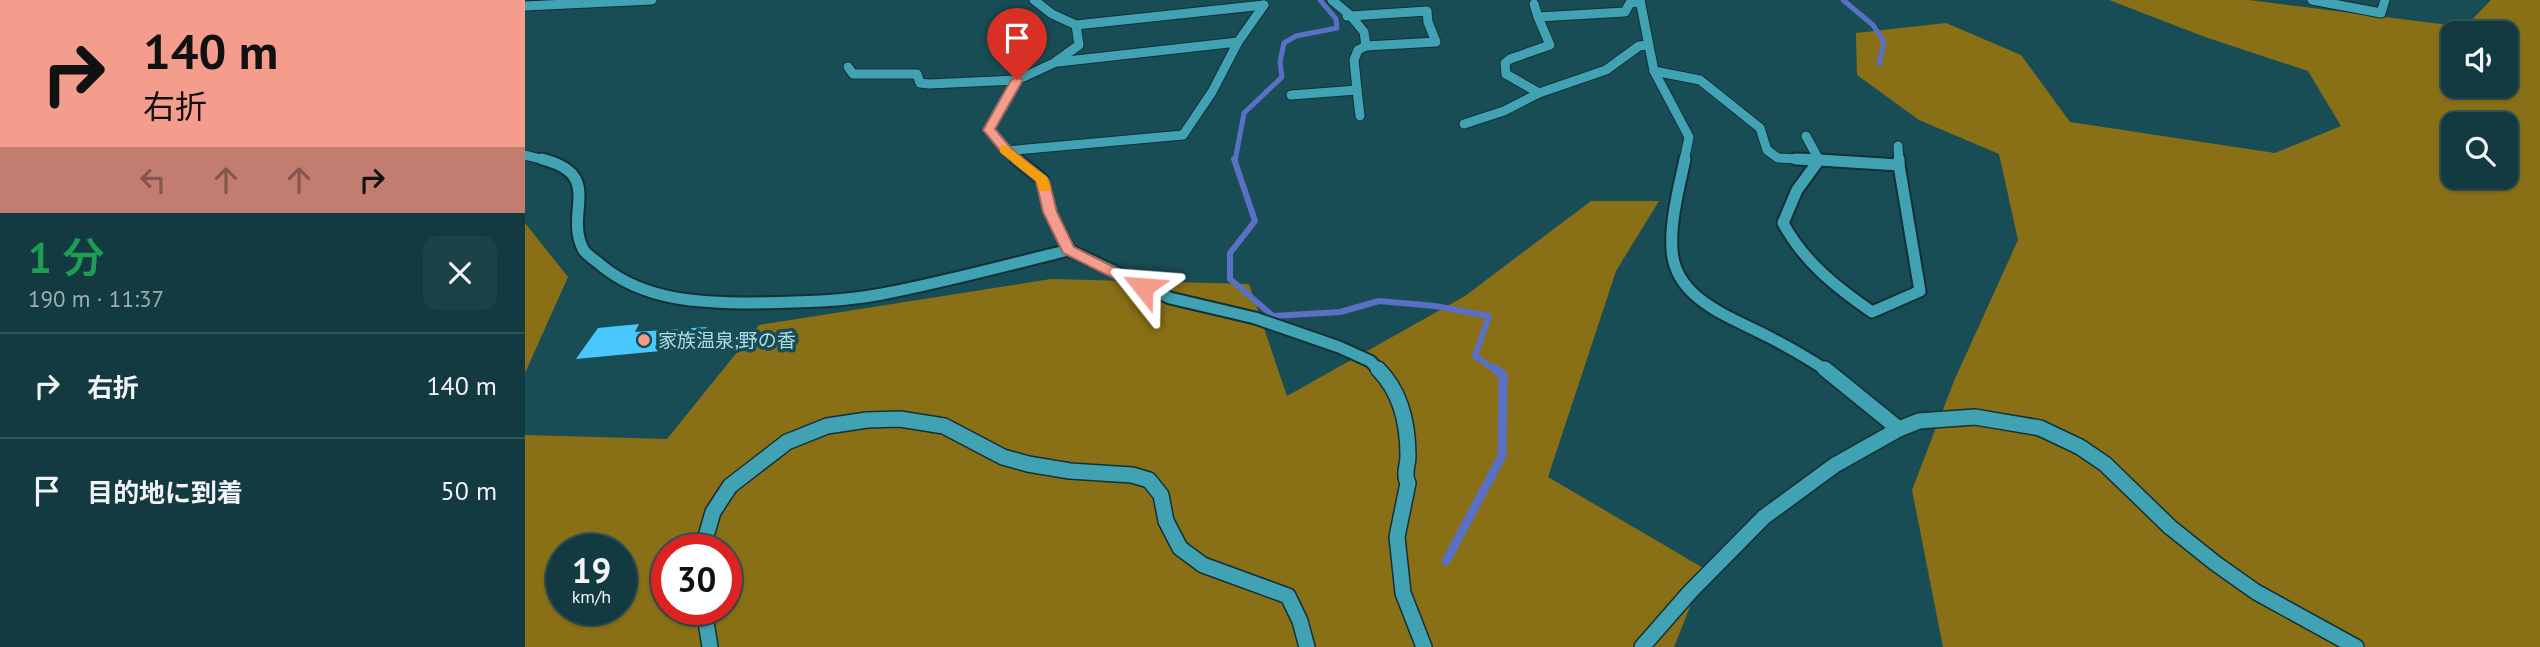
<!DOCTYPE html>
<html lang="ja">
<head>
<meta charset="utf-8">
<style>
  :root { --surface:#133a40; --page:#1c4147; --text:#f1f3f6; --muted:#9dadb1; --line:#325459 }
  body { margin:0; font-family:"PT Sans","Noto Sans JP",sans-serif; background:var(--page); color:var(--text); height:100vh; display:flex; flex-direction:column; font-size:26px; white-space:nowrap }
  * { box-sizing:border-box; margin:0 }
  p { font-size:23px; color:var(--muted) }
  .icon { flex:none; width:38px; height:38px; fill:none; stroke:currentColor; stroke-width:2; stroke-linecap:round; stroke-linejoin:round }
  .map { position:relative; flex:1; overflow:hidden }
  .drawer { display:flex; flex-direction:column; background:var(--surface); width:525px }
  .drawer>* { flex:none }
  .top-card { background:#f49d8d; color:#111; overflow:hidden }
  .buttons { position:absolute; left:1916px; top:21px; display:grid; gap:14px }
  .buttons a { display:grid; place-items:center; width:77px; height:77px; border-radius:14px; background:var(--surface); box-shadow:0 2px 5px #0004,0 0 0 2px var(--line); font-size:35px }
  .speed { position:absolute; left:21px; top:534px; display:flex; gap:14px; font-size:35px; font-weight:700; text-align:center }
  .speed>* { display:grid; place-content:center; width:91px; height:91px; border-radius:50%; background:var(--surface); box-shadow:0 2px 5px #0004,0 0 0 2px var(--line); line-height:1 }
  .speed small { font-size:18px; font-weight:400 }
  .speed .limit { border:10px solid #d22; background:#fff; color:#111 }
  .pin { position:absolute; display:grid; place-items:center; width:60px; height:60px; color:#fff; margin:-72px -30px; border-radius:50% 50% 50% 0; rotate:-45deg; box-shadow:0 0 7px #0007 }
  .pin .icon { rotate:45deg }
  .me { position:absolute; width:77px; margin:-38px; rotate:298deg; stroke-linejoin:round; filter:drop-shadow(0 0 5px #0008) }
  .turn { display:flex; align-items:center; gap:24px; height:147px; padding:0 28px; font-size:32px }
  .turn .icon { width:91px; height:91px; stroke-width:2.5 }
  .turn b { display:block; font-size:49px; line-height:60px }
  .lanes { display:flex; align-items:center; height:66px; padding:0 28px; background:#0003; justify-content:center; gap:35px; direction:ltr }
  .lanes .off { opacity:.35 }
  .round { display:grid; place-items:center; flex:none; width:74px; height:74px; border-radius:14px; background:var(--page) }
  .head { display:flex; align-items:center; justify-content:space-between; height:119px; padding:0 28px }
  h1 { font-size:42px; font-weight:600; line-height:52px; color:#1e9e55 }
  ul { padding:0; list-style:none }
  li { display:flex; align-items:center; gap:21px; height:105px; padding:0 28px; border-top:2px solid var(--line) }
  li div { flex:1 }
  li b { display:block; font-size:26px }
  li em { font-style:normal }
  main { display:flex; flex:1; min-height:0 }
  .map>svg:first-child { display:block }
</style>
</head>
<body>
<main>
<section class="drawer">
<div class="top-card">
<div class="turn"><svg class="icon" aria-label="right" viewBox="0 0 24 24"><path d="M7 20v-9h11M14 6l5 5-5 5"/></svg><div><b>140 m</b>右折</div></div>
<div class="lanes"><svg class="icon off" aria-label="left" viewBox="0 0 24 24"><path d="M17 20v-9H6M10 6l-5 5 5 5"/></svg><svg class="icon off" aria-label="ahead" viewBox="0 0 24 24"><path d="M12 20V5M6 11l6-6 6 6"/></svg><svg class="icon off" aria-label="ahead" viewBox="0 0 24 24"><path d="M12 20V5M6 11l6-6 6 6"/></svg><svg class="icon" aria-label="right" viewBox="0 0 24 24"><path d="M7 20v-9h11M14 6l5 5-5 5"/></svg></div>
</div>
<div class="head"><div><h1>1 分</h1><p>190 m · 11:37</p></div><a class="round"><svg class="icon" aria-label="close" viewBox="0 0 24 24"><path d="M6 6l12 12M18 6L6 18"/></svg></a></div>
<ul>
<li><svg class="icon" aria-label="right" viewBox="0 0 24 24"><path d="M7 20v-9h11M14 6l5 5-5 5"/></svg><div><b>右折</b></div><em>140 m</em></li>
<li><svg class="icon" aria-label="arrive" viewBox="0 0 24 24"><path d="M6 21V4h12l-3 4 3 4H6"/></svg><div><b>目的地に到着</b></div><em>50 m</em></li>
</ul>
</section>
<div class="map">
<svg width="2015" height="647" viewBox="0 0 2015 647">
  <rect width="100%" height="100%" fill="#194d56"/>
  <g fill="#896f15" fill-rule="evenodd">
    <path d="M1584,0H1724L1940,27L1966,0H2015V647H1418L1387,490L1429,381L1493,240L1474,154L1394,120L1332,75L1331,33L1421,23L1496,55L1545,122L1750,153L1816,126L1783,71L1680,37ZM1928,33H1981V86H1928ZM1928,124H1981V177H1928Z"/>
    <path d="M1066,201H1134L1091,271L1023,477L1180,569L1149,647H0V435L142,439L234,325L526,279L724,284L762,396L940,296ZM37,550H96V609H37ZM142,550H201V609H142Z"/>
    <polygon points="0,223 43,277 0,373"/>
  </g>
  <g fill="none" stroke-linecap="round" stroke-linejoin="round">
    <g stroke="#5a70c4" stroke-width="5">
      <polyline points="1318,0 1348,25 1359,42 1354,64"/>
      <polyline points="710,161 719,113 757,77 755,62 759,43 771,36 812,28 811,19 795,0"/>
    </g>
    <polyline stroke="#5a70c4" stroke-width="6" points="709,159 730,221 705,253 705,279 748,316 815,312 854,301 910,306 964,316 950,356 972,371"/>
    <polyline stroke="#5a70c4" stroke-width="9" points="921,561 977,456 978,375 970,369"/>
  </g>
  <polygon fill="#4ac7fd" points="114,324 110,332 182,327 167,348 51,359 73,328"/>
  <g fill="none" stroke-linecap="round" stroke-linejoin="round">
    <defs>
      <g id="minor-far2">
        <polyline points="807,0 826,16"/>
        <polyline points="1115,0 1129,71 1164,137 1159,161"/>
        <polyline points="1787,0 1856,13 1860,0"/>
        <polyline points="1115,2 1105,3 1100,12 1013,17 1025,45 985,59 980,63 981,74 1014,93 1081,70 1114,46 1123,45"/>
        <polyline points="1009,4 1013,17"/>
        <polyline points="0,6 127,0"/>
        <polygon points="902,11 903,22 911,42 841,46 839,32 826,16"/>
        <polyline points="822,16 826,16"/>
        <polyline points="551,25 739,5"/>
        <polyline points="533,62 713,42 739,5"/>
        <polyline points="323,67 328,74 392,74 395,83 404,84 492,80"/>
        <polyline points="1129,71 1175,80 1235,128 1242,150 1253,158 1294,160"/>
        <polyline points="832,90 835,116"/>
        <polyline points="766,95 832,90 829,60 833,50 841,46"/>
        <polyline points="939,124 979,111 1014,93"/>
        <polyline points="1281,136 1294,160"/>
        <polyline points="1373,146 1374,161"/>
        <polyline points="481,151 658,135 687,92 713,42"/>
        <polyline points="0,155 24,161"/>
        <polyline points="1294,160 1302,161"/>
        <polyline points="494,161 481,151 464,130 492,80 529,63 554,45 551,25 527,14 509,0"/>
      </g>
      <g id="minor-far1">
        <path d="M17,159C80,175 39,211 58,249C61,255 72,261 77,266C120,301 176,303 229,303C272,302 315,302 357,294C420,282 482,265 544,250"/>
        <polyline points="491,159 518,180 525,212 544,250 645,298 730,318 814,347 845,361 855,371"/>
        <path d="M1160,159C1154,188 1145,220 1147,250C1150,301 1209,318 1246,338C1265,348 1285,359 1302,371"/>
        <polyline points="1271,159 1294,160"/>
        <polyline points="1374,159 1374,165"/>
        <path d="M1294,160L1374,165L1395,291L1347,312C1311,287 1279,262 1258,223L1272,190Z"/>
      </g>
      <g id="minor">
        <path d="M853,369C876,392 883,425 883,456C883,466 878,474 883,483L872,537L878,593L899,647"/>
        <polyline points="1300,369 1374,429"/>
        <polyline points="177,550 188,512 205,486 262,442 302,426 342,420 375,419 419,426 478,457 503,464 545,471 607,475 624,480 636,495 641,521 655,548 678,565 763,596 775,621 782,647"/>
        <polyline points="179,609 185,647"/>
        <polyline points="1117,647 1165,592 1239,517 1310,465 1374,429 1394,421 1450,417 1515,428 1555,447 1580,464 1645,527 1690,563 1731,592 1831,647"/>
      </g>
    </defs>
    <use href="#minor-far2" stroke="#123036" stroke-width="11"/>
    <use href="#minor-far1" stroke="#123036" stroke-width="15"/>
    <use href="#minor" stroke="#123036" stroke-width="18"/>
    <use href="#minor-far2" stroke="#41a2b3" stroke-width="9"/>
    <use href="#minor-far1" stroke="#41a2b3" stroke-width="11"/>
    <use href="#minor" stroke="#41a2b3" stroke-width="15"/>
  </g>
  <polygon fill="#f49d8d" stroke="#9f665c" stroke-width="2" points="492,77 498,80 470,129 486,148 524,180 532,212 549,247 623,284 625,287 623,290 612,290 538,253 518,212 511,181 477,153 458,130 486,80"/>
  <polygon fill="#f59e0b" points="480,145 522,177 526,189 524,191 515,191 511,181 475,152 475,146"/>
  <circle fill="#f49d8d" stroke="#194d56" stroke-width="2.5" cx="119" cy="340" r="7"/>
  <g text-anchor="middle" stroke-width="7" stroke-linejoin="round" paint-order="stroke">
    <g font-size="19" fill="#b1dce5" stroke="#194d56" text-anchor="start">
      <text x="133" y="347">家族温泉;野の香</text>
    </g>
  </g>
</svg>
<div class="buttons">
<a><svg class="icon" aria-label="sound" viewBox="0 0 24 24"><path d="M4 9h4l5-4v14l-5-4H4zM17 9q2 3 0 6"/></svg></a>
<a><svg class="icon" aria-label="search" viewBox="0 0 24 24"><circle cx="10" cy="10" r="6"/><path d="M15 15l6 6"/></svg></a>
</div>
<div class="speed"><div>19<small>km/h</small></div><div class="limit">30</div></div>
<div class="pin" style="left:492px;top:80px;background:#d93025"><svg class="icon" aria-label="arrive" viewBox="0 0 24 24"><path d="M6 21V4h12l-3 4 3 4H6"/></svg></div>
<svg class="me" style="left:618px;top:287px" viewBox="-20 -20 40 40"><path d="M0-17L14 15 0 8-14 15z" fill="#f49d8d" stroke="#fff" stroke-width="4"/></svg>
</div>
</main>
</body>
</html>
